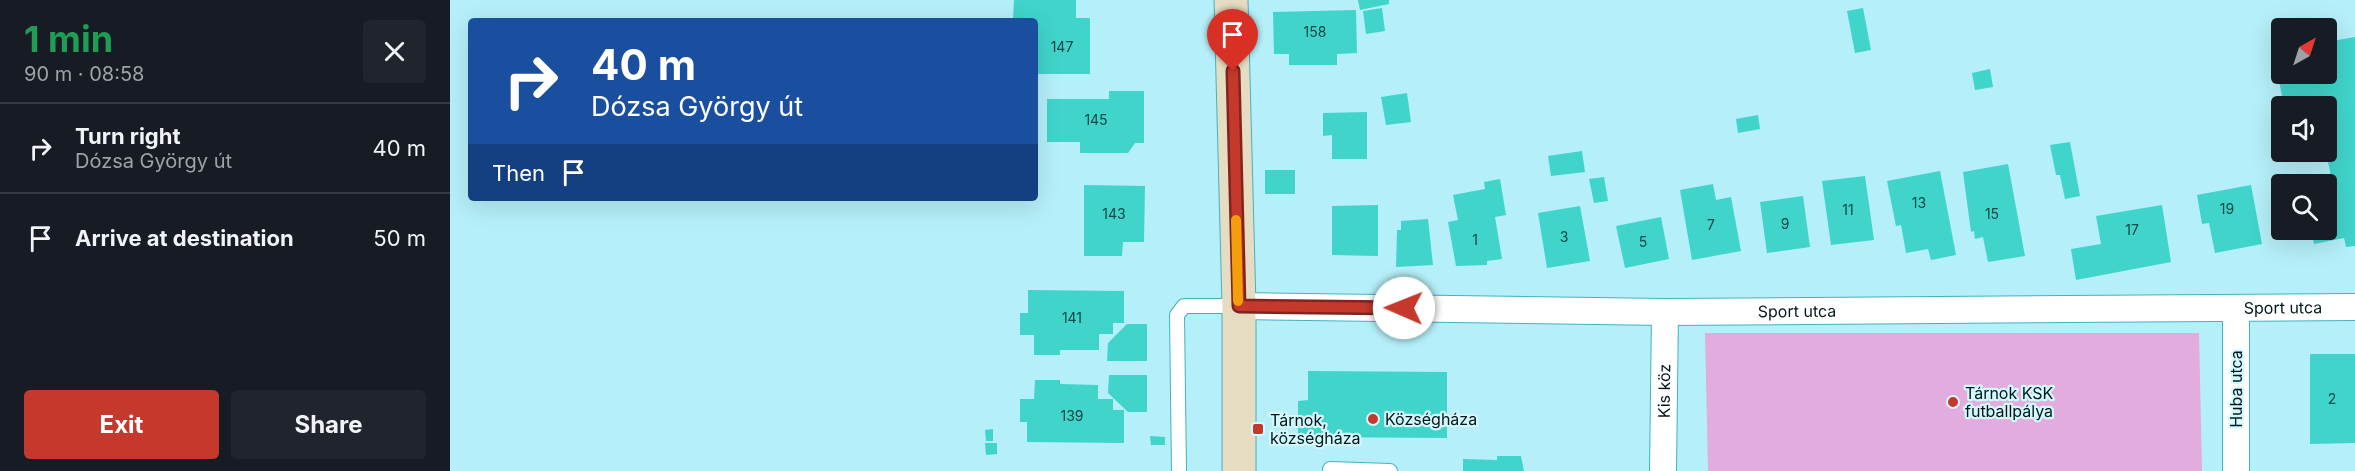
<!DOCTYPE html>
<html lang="en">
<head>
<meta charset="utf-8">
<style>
  :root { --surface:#171b24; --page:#20242c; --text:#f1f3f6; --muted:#9ea1a6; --line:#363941; --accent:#c5382c }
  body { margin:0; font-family:Inter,sans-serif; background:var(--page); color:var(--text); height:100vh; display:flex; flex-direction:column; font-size:22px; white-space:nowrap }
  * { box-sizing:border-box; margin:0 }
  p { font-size:20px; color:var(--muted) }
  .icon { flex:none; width:33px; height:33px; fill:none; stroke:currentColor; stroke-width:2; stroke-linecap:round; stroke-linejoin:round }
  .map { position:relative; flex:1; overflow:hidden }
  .sheet { display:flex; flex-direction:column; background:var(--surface); width:450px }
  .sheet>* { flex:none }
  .hud { position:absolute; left:18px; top:18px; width:570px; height:183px; border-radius:6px; box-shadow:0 6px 24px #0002; background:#1a4fa0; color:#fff; overflow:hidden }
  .needle { width:39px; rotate:39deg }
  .tools { position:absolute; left:1821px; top:18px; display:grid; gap:12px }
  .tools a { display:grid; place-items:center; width:66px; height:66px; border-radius:6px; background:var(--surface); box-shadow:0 6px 24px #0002; font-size:30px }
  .pin { position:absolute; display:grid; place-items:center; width:51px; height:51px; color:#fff; margin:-62px -26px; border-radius:50% 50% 50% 0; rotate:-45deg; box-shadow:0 0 6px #0007 }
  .pin .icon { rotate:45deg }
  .me { position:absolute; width:66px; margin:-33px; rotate:271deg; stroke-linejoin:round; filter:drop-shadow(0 0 4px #0008) }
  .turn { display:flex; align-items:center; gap:21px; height:126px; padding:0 24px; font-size:27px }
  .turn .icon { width:78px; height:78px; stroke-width:2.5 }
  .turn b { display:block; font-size:42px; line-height:51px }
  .then { display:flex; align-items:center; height:57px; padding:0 24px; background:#0003; gap:12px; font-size:22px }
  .round { display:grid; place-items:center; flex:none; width:63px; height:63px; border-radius:6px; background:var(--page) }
  .headline { display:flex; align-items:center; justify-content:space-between; height:102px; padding:0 24px }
  h1 { font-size:36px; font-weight:700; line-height:45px; color:#1e9e55 }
  .action { display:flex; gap:12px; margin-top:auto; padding:12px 24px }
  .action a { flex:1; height:69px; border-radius:6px; background:var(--accent); color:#fff; font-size:24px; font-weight:700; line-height:69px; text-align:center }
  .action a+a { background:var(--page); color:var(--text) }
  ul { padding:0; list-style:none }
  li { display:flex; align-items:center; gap:18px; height:90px; padding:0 24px; border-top:2px solid var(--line) }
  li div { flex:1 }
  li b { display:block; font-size:22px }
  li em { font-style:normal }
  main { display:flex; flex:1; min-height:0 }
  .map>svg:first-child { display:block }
</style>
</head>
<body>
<main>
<section class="sheet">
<div class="headline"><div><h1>1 min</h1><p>90 m · 08:58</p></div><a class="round"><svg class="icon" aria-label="close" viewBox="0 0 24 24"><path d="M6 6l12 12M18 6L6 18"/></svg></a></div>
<ul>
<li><svg class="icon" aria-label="right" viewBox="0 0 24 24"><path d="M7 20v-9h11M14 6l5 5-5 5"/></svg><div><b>Turn right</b><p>Dózsa György út</p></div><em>40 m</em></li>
<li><svg class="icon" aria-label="arrive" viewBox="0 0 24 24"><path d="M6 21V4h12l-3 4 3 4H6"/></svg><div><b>Arrive at destination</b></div><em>50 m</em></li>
</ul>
<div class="action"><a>Exit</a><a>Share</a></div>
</section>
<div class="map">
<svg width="1905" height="471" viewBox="0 0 1905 471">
  <rect width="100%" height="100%" fill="#b5eff9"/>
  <polygon fill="#e2acde" points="1255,333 1749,333 1752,471 1258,471"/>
  <g fill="#40d4cb">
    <polygon points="564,0 626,0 626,18 640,18 640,74 585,74 585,21 534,21 534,18 563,18"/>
    <polygon points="908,0 939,0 939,4 910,10"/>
    <polygon points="932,8 935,31 916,34 913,11"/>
    <polygon points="1413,8 1421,50 1405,53 1397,11"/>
    <polygon points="906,10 907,53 887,54 887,65 839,65 839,54 824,54 823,12"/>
    <polygon points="1905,37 1905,246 1896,247 1894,238 1864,244 1861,230 1876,230 1876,189 1882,181 1876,152 1876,106 1834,106 1824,56 1832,54 1832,74 1876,74 1876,42"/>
    <polygon points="1540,69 1543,87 1525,90 1522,73"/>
    <polygon points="659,91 694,91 694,143 685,143 678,153 630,153 630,142 597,142 597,99 659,99"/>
    <polygon points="957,93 961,122 936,125 931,97"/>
    <polygon points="917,112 917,159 882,159 882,135 873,136 873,113"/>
    <polygon points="1308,115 1310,129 1288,133 1286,119"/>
    <polygon points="1620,142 1630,196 1615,199 1610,175 1606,175 1600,145"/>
    <polygon points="1132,151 1135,172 1101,176 1098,156"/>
    <polygon points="1558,164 1575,256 1538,262 1533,237 1525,239 1524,231 1521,232 1513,172"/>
    <rect x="815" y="170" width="30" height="24"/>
    <polygon points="1490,171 1506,255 1481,260 1478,249 1456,253 1451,225 1446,226 1437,181"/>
    <polygon points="1415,176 1424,240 1381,245 1372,181"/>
    <polygon points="1154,177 1158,201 1144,203 1139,179"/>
    <polygon points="1050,179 1056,215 1045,217 1052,259 1037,261 1037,265 1006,266 998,222 1008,220 1003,195 1035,189 1034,182"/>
    <polygon points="1263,184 1266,200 1281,197 1291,251 1242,260 1230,190"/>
    <polygon points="634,185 695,186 694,242 673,242 672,256 634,256"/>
    <polygon points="1801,185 1812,244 1765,253 1759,223 1752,224 1747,195"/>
    <polygon points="1353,196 1360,247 1317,253 1310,202"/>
    <polygon points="928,205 928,256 882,255 882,206"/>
    <polygon points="1712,205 1721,262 1626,280 1621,249 1651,244 1646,216"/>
    <polygon points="1130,206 1140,261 1097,268 1088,213"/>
    <polygon points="1211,217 1219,259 1175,268 1166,226"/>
    <polygon points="978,219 983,265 946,267 947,230 951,230 951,221"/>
    <polygon points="578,290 674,291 674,323 663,323 663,334 649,334 649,350 610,350 610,355 584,355 584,335 570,335 570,313 578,313"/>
    <polygon points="677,324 697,324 697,361 657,361 658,343"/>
    <polygon points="1860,354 1905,354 1905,443 1860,444"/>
    <polygon points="858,371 997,372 997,438 848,437 848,401 858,400"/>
    <polygon points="659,375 697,375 697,412 678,412 658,393"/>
    <polygon points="585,380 610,380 610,384 648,385 648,399 663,399 663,410 674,410 674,443 577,442 577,422 570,422 570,399 584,399"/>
    <polygon points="543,429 543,441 536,441 535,430"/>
    <polygon points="700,436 715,437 715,445 701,445"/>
    <polygon points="535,443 547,443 547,454 536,455"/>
    <polygon points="1047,456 1071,456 1074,471 1013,471 1013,459 1047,460"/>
  </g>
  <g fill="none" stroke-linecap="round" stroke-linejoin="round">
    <defs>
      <g id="lane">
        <polyline points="880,469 940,471"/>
        <polyline points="729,471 727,315 734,306 789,306"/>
      </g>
      <g id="street">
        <path id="s1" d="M789,306L1215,312L1905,307"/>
        <polyline points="1786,308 1786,471"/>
        <path id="s2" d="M1213,471L1215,312"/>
      </g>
      <polyline id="secondary" points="781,0 789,306 789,471"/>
    </defs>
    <use href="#lane" stroke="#44b1c2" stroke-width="16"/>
    <use href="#street" stroke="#44b1c2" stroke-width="28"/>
    <use href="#secondary" stroke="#44b1c2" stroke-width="35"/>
    <use href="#lane" stroke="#fff" stroke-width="14"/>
    <use href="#street" stroke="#fff" stroke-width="26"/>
    <use href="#secondary" stroke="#e6dcc1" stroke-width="33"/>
  </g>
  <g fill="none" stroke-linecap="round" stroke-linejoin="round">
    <defs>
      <polyline id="route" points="783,71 789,306 954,308"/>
    </defs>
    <use href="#route" stroke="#80241d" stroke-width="15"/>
    <use href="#route" stroke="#c5382c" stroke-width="10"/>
    <polyline stroke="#f59e0b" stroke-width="10" points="786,220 788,301"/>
  </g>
  <g fill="#c5382c" stroke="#d3f9ff" stroke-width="2">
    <circle cx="1503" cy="402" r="6"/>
    <circle cx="923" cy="419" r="6"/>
    <rect x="802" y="423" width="12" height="12" rx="3"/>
  </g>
  <g text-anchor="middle" stroke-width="4.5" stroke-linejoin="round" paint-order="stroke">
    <g font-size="14" fill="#114646">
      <text x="865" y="37">158</text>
      <text x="612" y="52">147</text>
      <text x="646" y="125">145</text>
      <text x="1469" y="208">13</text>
      <text x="1777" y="214">19</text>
      <text x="1398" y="215">11</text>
      <text x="664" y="219">143</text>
      <text x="1542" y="219">15</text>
      <text x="1335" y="229">9</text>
      <text x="1261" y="230">7</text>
      <text x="1682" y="235">17</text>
      <text x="1114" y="242">3</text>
      <text x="1025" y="245">1</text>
      <text x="1193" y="247">5</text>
      <text x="622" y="323">141</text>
      <text x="1882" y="404">2</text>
      <text x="622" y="421">139</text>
    </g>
    <g font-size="16" fill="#011619" stroke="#d3f9ff">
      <text dy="6" stroke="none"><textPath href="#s1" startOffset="1044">Sport utca</textPath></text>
      <text dy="6" stroke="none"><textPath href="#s1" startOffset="558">Sport utca</textPath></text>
      <text transform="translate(1786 389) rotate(-90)" y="6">Huba utca</text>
      <text dy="6" stroke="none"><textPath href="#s2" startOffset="80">Kis köz</textPath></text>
    </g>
    <g font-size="16" fill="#011619" stroke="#d3f9ff" text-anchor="start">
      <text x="1515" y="399">Tárnok KSK<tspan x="1515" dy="18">futballpálya</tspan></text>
      <text x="935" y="425">Községháza</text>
      <text x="820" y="426">Tárnok,<tspan x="820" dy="18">községháza</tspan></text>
    </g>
  </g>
</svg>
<div class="tools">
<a><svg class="needle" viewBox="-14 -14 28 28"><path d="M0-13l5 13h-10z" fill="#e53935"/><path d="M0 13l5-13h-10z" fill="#9ea1a6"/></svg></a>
<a><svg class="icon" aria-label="sound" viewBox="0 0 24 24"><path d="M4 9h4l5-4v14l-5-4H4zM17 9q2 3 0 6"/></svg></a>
<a><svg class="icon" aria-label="search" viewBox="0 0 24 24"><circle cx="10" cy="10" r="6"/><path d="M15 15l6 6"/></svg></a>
</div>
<div class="pin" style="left:783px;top:71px;background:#d93025"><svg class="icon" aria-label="arrive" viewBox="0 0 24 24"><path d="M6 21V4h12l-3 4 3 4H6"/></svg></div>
<svg class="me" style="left:954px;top:308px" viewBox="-20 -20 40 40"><circle r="19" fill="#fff"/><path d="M0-13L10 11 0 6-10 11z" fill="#c5382c"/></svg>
<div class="hud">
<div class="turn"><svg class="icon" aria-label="right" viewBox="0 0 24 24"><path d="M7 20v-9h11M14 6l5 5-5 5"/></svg><div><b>40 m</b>Dózsa György út</div></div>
<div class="then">Then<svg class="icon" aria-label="arrive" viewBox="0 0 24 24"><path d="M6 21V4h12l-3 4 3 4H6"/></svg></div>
</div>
</div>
</main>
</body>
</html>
